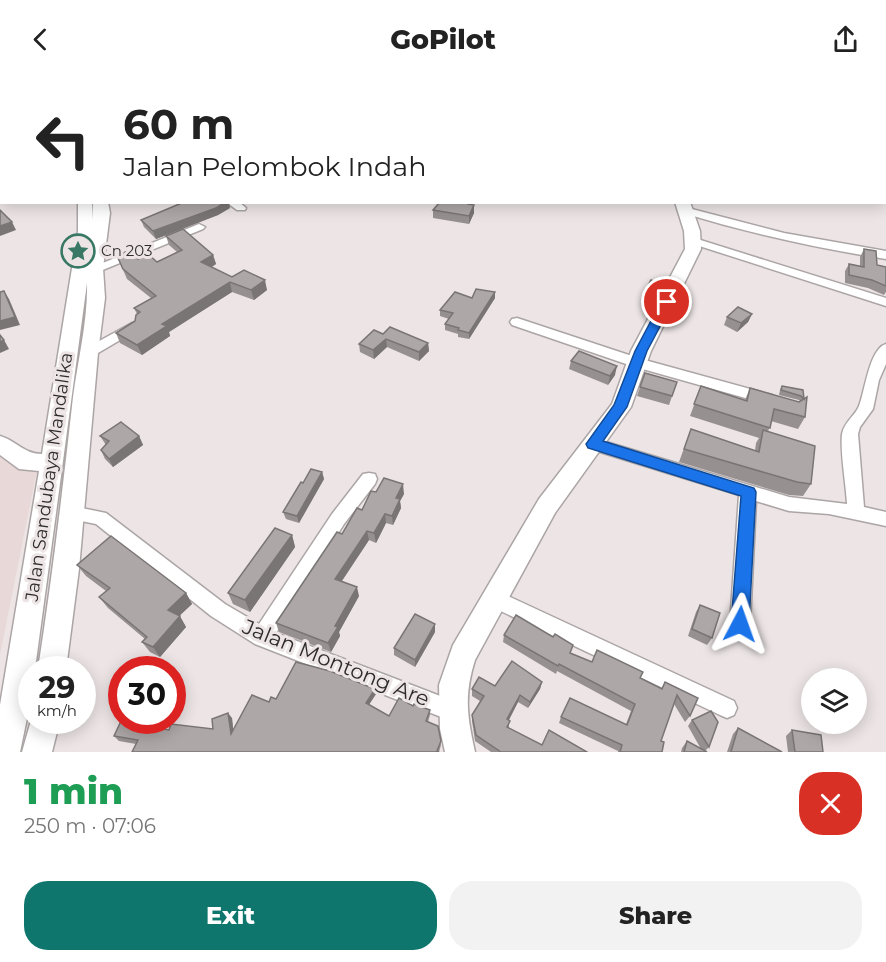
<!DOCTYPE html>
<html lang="en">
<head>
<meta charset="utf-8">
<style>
  :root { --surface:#fff; --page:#f2f2f2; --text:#222; --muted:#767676; --accent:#0f766e }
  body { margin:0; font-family:Montserrat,sans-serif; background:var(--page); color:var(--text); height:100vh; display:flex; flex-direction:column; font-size:22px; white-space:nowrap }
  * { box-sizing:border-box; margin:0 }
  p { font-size:20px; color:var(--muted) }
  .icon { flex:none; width:33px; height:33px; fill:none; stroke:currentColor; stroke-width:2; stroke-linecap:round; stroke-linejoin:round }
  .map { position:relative; height:674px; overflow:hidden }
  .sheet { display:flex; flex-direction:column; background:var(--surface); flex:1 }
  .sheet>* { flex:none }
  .banner { position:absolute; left:0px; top:0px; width:886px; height:126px; box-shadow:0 3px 15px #0003; background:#fff; color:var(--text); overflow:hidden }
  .buttons { position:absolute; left:801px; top:590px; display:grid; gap:12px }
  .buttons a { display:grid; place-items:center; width:66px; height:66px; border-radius:50%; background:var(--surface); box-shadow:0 3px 15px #0003; font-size:30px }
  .speed { position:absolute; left:18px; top:578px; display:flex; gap:12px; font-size:30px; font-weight:700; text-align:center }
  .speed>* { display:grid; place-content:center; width:78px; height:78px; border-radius:50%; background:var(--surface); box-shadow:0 3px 15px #0003; line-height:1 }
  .speed small { font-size:15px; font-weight:400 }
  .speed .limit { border:9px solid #d22; background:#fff; color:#111 }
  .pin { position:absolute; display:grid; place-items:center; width:51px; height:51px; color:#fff; margin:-26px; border:3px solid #fff; border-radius:50%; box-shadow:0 2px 6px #0007 }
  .me { position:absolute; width:66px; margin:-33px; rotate:4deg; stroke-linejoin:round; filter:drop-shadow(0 0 4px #0008) }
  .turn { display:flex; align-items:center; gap:21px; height:126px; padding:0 24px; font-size:27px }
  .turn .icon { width:78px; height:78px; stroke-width:2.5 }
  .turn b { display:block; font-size:42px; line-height:51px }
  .round { display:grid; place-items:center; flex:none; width:63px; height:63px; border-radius:24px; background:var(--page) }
  .headline { display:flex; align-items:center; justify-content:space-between; height:102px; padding:0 24px }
  h1 { font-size:36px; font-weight:800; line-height:45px; color:#1e9e55 }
  .cta { display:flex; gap:12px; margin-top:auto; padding:12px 24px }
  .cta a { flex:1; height:69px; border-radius:24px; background:var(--accent); color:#fff; font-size:24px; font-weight:800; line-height:69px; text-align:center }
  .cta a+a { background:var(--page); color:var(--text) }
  header { display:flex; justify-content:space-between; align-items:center; height:78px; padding:0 24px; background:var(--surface); font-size:27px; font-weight:800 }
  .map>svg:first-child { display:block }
</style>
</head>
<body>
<header><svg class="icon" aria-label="back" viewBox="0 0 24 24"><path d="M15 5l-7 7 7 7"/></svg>GoPilot<svg class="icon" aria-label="share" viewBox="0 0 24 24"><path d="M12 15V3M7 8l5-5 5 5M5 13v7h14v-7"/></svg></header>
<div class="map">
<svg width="886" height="674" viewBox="0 0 886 674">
  <rect width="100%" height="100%" fill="#ede5e5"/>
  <polygon fill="#e8d8d7" points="0,374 24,393 37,392 0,577"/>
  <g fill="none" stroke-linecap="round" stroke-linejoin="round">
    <defs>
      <polygon id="lane" points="96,0 100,0 101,2 97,2"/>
      <g id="street">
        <polygon points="139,0 149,0 151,2 140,2"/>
        <polygon points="751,0 766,0 768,2 752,2"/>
        <rect x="885" y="16" width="1" height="6"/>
        <rect x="0" y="111" width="2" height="7"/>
        <polygon points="226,124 239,124 246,130 245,132 237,132"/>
        <path d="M684,129L784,155L886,173V181C816,170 748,155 680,134L679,132Z"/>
        <polygon points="199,146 205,149 203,151 88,198 84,199 78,195"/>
        <polygon points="694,160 886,220 886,228 690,165 688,163"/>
        <polygon points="517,240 641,281 772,317 774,321 767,326 632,288 512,247 510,244 512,241"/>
        <polygon points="132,245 139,249 137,252 93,278 83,278 81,275 83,272"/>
        <path d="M886,266V286L879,302L873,331L860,349L858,356L864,429L886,434V448L829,436L789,433L756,423L750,546L747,552L740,555L733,552L730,546L739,417L587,370L585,366L587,362L593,360L789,419L847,426C846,406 840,374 842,356C844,344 855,338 859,328C865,314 869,271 886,266Z"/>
        <polygon points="369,395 375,396 377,401 375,406 344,446 276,555 461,626 465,633 461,640 454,644 255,566 211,538 96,446 66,440 63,435 66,430 72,428 106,435 225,526 259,546 332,436 363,396"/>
        <polygon points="495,512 734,623 737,630 734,637 727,640 720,637 488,527 486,521 488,515"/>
      </g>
      <g id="secondary">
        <polygon points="126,0 139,0 125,2"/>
        <rect x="683" y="0" width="12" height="2"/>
        <polygon points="2,34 2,42 0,43 0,35"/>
        <path d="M78,124H92L93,142V124H108L110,135L103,190L105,220L98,275L79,491L66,591H38C52,500 63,410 73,319C78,281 88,242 87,205L35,591H32V616L20,674H0V627L39,393L19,391L0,377V358C17,363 24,376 42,376L78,153Z"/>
        <path d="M675,124H690L700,153L701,171L651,273L631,329L555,435L475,582C464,617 467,638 475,674H445L440,651L439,607L453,567L539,421L612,326L631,273L685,171L684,153Z"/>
        <polygon points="32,639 32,642 60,642 52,674 22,674"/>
      </g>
    </defs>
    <use href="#lane" stroke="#aca5a5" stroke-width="2"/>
    <use href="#street" stroke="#aca5a5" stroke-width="3"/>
    <use href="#secondary" stroke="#aca5a5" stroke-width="3"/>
    <use href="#lane" fill="#fff" fill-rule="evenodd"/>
    <use href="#street" fill="#fff" fill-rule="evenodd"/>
    <use href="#secondary" fill="#fff" fill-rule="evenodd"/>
  </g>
  <g fill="#969090">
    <polygon points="440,124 470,124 469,127 474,135 469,146 433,140 433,132"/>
    <polygon points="230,130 218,137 156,161 144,149 141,142"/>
    <polygon points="166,158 213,177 216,186 212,189 232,199 267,212 254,222 232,214 169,254 170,258 142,277 120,265 116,255 135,243 137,236 134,230 151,220 127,201 118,180 120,180 119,177 138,181 157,184 177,174 169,167"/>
    <polygon points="864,171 877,187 886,189 886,214 884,217 868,210 845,205 845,193 849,186 860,188 860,179"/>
    <polygon points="645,213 660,214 654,225 642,221"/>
    <polygon points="495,214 495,220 469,261 458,259 458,256 445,252 445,246 449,241 440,238 440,232 472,220"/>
    <polygon points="752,236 748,244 737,254 724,247 727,239"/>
    <polygon points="383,256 428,265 429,273 419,283 387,269 374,281 360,274 359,266"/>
    <polygon points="571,283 615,297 608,307 569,291"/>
    <polygon points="677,304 669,327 637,318 640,309"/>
    <polygon points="701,308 745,322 750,310 799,324 800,323 799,322 779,317 780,312 782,308 803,312 805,339 798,351 771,343 768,354 811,406 803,418 789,417 679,384 691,351 755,373 756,365 759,360 690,338"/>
    <polygon points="100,358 139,358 143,367 113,389 105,381 101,372 106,367"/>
    <polygon points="322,394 324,401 299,445 286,441 283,434 303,405"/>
    <polygon points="376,414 404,416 400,423 401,430 393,447 386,445 376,465 369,462 342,503 359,518 339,554 340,558 331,574 279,554 276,545 342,456"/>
    <polygon points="292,457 295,469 250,534 233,526 228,515"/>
    <polygon points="77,487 186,515 192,526 179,538 186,549 160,579 150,574 142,564 145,561 108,530 99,519 106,513 86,498"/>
    <polygon points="700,527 712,560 707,567 688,558 696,534"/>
    <polygon points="435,554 415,589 394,577 394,570"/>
    <polygon points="504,557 553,559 571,575 592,584 640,600 661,611 665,604 698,620 690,638 685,644 674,626 661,663 662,674 618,674 618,673 559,645 561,639 626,646 631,633 557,593 556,596 503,564"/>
    <polygon points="542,604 540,611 528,630 518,624 509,642 509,650 542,667 587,674 491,674 475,663 472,643 472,637 480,623 472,618 472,611 495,608"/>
    <polygon points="376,616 369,626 389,638 413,628 430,632 430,637 428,644 441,667 439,674 136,666 119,663 114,658 148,647 147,648 169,652 213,651 232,640 233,652 269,624 276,621"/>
    <polygon points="692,642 709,669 705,673 707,674 681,674 682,670 687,663 701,671 688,648"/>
    <polygon points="738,650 782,674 727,674 733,656"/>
    <polygon points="792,652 823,674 788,674 786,658"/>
  </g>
  <g fill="#7a7575">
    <polygon points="0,21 2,21 2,31 0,32"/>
    <polygon points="225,124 229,124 230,130 218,137 156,161 153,153"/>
    <polygon points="474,127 474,135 469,146 469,138"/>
    <polygon points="12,144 16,152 0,158 0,148"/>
    <polygon points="213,177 216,186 204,193 201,184"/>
    <polygon points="265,202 267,212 254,222 251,212"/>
    <polygon points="230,204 232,214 169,254 170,258 142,277 137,267 162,246"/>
    <polygon points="662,206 660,214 654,225 656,216"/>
    <polygon points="4,213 9,221 20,247 0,252 0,243"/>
    <polygon points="495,214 495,220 469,261 469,255"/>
    <polygon points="752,236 748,244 737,254 741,245"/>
    <polygon points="386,261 387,269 374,281 373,272"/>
    <polygon points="4,262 9,271 0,275 0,264"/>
    <polygon points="428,265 429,273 419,283 419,274"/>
    <polygon points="617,288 615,297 608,307 610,298"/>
    <polygon points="139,358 143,367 113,389 109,381"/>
    <polygon points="322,394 324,401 299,445 297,438"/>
    <polygon points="403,406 404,416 400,423 401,430 393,447 392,438 396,420"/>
    <polygon points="385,436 386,445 376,465 374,455"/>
    <polygon points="367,453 369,462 337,510 335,501"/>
    <polygon points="292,457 295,469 250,534 245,522"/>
    <polygon points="357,509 359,518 339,554 340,558 331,574 328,565 335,548"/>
    <polygon points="186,515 192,526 175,542 168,532"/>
    <polygon points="180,538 186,549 160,579 153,569"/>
    <polygon points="435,546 435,554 415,589 415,582"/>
    <polygon points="542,604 540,611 528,630 530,624"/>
    <polygon points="375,611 376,616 367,630 366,625"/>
    <polygon points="520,617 518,624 506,647 507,641"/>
    <polygon points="228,635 232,640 234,660 231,656"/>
    <polygon points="143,642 148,647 146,652 141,647"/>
  </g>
  <g fill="#aea7a7" stroke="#7a7575" stroke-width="1.5">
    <polygon points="2,0 36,0 37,2 2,2 2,21 0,21 0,1"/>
    <polygon points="155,0 201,0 205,2 151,2"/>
    <rect x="790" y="0" width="19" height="2"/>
    <polygon points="859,0 886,0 886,11 885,11 885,2 863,2 859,1"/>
    <polygon points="0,64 2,64 2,91 0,90"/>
    <polygon points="184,124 225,124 216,130 153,153 141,142"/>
    <polygon points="440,124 469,124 468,126 474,127 469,138 433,132"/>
    <polygon points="0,132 12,144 0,148"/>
    <polygon points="183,151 213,177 201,184 232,199 244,192 265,202 251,212 230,204 162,246 167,248 137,267 116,255 135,243 136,237 140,234 134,230 156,218 123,191 118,180 121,179 119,177 130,172 138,181 148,176 157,184 182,172 166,158"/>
    <polygon points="864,171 876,173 877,187 886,189 886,208 872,202 849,197 849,186 864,189"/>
    <polygon points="651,202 662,206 656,216 645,213"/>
    <polygon points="476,211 495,214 469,255 458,252 459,250 445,246 453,235 440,232 455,214 472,220"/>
    <polygon points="4,213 15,239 0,243 0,214"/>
    <polygon points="738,229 752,236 741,245 727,239"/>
    <polygon points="390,249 428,265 419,274 386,261 373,272 359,266 374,252 383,256"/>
    <polygon points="0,257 4,262 0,264"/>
    <polygon points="579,273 617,288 610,298 571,283"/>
    <polygon points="645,295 677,304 672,318 640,309"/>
    <polygon points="701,308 747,323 750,310 799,324 807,319 805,339 774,331 770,350 694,326"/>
    <polygon points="782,308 803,312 804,321 801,318 781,312"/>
    <polygon points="121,344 139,358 109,381 101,372 109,363 100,358"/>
    <polygon points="691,351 759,374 763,352 815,368 811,406 797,404 684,371"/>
    <polygon points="311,391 322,394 297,438 283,434 301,404 303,405"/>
    <polygon points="384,400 403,406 396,420 400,421 392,438 385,436 374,455 367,453 335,501 357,509 335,548 338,549 328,565 276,545 337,454 342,456 357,430 362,432 371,413 376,414"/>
    <polygon points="275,450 292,457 245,522 228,515"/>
    <polygon points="111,458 186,515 168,532 180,538 153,569 142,564 147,559 99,519 110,510 77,487"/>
    <polygon points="700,527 720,535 712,560 692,551"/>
    <polygon points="415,536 435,546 415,582 394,570"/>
    <polygon points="516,537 553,559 555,556 573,567 570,575 592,584 597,572 643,594 640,600 662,611 665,604 698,620 690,638 677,617 661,663 664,664 662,674 620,674 622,667 561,639 570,620 627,647 635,626 559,586 558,588 504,557"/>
    <polygon points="512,583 542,604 530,624 520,617 507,641 510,643 507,649 542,667 549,652 587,674 501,674 476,657 472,637 484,618 472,611 479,599 495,608"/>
    <polygon points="296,584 330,593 375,611 366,625 389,638 399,620 413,628 414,626 430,632 426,643 438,648 441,663 437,673 439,674 132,674 138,662 114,658 122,641 122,642 143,642 141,647 169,652 171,646 213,651 212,641 228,635 231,656 252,617 269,624 271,619 276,621"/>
    <polygon points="711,633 718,644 709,669 692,642"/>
    <polygon points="738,650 782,674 731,674"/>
    <polygon points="792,652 821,657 823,674 795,674"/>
    <polygon points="687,663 707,674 684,674"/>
  </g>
  <polygon fill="#1a73e8" stroke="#114b97" stroke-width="1.5" points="667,221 673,224 647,273 627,329 603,363 754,410 756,414 749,546 746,552 740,555 734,552 731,546 741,418 588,370 586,366 614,327 635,273 661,224"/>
  <defs>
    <symbol id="sight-ring" viewBox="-11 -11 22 22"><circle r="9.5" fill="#ede5e5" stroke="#397865" stroke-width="1.5"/><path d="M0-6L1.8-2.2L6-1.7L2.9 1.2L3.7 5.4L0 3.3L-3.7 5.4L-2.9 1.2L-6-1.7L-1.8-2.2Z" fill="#397865"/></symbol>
  </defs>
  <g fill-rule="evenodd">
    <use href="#sight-ring" x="59" y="154" width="38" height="38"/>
  </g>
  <g text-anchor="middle" stroke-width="6" stroke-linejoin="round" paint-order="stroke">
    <g font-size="15" fill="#2e2b2b" stroke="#ede5e5" text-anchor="start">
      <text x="101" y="178">Cn 203</text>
    </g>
    <g font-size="18" fill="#2e2b2b" stroke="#ede5e5">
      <text transform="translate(49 399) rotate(-82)" y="6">Jalan Sandubaya Mandalika</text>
    </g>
    <g font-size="21" fill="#2e2b2b" stroke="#ede5e5">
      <text transform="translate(336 585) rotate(22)" y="7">Jalan Montong Are</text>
    </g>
  </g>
</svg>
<div class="buttons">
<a><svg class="icon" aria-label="layers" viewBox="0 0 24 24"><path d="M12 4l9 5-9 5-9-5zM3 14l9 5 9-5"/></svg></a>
</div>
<div class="speed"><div>29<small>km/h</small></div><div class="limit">30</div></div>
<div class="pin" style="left:667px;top:224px;background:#d93025"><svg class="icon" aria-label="arrive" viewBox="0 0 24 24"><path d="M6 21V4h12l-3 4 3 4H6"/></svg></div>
<svg class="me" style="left:740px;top:546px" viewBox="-20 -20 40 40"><path d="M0-17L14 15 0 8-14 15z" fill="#1a73e8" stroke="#fff" stroke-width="4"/></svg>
<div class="banner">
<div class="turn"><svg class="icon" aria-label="left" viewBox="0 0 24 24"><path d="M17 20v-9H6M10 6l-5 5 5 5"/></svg><div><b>60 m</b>Jalan Pelombok Indah</div></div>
</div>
</div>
<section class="sheet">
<div class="headline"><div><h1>1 min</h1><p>250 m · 07:06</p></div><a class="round" style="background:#d93025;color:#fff"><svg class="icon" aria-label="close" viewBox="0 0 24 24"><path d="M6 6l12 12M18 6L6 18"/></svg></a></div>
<div class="cta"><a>Exit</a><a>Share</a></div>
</section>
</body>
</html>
